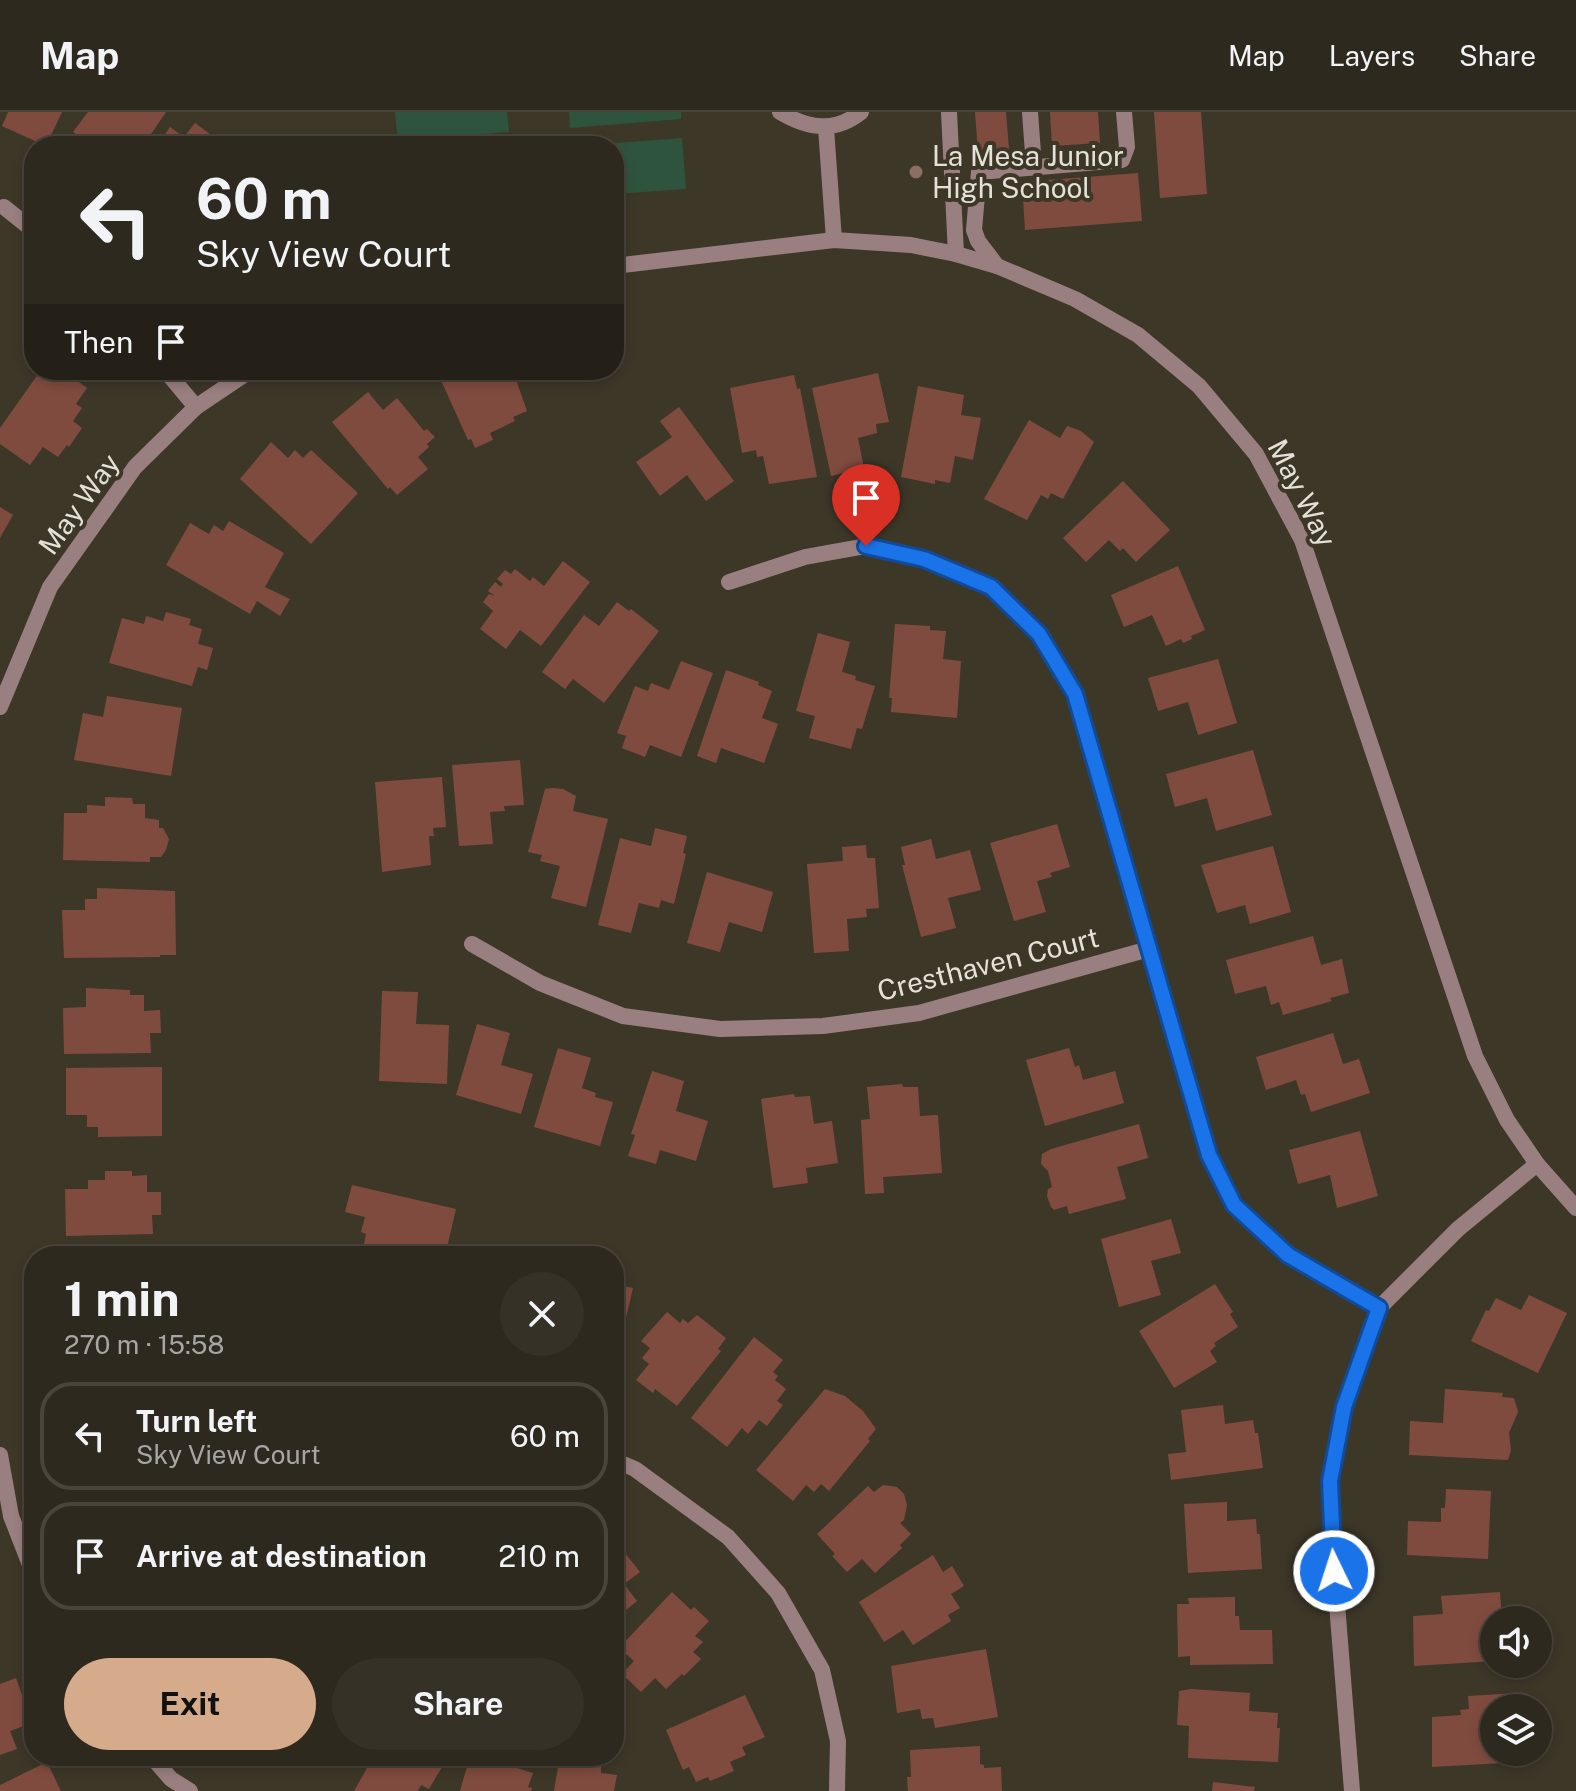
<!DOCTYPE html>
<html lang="en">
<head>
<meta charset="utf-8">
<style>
  :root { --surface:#2e291e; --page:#363127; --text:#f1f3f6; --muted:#a7a6a4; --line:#49453c; --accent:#d6ab8b }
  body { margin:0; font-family:"Public Sans",sans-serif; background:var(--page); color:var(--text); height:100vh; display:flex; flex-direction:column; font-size:30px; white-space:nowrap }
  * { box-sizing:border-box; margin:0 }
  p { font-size:26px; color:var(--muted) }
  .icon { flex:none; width:44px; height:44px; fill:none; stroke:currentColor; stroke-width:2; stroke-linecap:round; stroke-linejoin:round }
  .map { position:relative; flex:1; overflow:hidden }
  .side { position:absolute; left:24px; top:1134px; width:600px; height:520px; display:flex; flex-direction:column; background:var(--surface); border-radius:32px; box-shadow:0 4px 12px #0003,0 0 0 2px var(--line) }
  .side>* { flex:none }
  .hud { position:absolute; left:24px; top:24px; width:600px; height:244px; border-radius:32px; box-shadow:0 4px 12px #0003,0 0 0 2px var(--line); background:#2e291e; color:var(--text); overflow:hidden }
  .buttons { position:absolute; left:1480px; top:1494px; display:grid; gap:16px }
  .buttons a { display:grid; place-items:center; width:72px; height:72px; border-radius:50%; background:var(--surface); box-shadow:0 4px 12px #0003,0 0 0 2px var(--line); font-size:40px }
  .pin { position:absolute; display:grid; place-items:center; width:68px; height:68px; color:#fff; margin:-82px -34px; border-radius:50% 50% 50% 0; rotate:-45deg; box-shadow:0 0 8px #0007 }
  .pin .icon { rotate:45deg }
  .me { position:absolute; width:88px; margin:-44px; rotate:356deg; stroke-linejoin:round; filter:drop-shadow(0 0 6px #0008) }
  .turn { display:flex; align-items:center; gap:28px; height:168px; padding:0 40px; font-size:36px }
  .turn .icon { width:104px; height:104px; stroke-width:2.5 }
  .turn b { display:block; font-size:56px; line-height:68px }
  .then { display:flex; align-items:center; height:76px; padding:0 40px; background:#0003; gap:16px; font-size:30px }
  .round { display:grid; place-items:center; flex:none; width:84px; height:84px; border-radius:42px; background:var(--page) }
  .summary { display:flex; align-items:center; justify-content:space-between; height:136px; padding:0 40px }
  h1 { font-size:48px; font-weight:700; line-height:60px }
  .cta { display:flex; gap:16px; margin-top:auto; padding:16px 40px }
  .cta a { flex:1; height:92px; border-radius:48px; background:var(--accent); color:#111; font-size:32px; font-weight:700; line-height:92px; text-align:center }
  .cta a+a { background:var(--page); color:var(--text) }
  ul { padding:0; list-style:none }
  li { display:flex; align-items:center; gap:24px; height:108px; margin:0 16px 12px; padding:0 24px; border:4px solid var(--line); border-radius:32px }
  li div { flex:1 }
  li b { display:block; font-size:30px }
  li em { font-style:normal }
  header { display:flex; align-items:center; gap:48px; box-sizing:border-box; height:112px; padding:0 40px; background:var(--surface); border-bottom:2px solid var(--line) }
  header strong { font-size:38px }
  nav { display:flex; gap:44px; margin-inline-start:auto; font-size:28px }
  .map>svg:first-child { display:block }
</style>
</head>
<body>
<header>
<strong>Map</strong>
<nav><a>Map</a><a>Layers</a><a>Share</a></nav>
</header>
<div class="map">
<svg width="1576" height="1679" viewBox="0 0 1576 1679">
  <rect width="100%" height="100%" fill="#3d3728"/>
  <g fill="#2f543d">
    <polygon points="395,0 507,0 509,20 398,29"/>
    <polygon points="569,0 681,0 681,7 570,16"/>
    <polygon points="682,26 686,77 614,82 614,34 577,34"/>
  </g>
  <g fill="#804b3f">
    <polygon points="8,0 62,0 46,34 2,14"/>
    <polygon points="88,0 166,0 143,34 85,34 87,30 73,20"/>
    <polygon points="975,0 1006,0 1009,37 978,40"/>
    <polygon points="1050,0 1098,0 1100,31 1052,34"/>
    <polygon points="1154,0 1201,0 1207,82 1160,86"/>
    <polygon points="195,11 226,34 157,34 170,15 184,25"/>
    <polygon points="1138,61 1142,109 1025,118 1022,70"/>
    <polygon points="41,258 54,258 66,266 69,263 87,276 76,292 82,296 73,309 82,316 69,335 67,333 58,345 43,335 30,353 0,332 0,316"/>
    <polygon points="452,258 499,258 503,267 514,262 527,299 513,305 515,309 490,321 493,328 475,336 471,327 468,328 439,264"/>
    <polygon points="878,261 889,310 876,312 877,321 858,326 864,356 831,364 812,276"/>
    <polygon points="794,263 797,277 800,276 817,365 769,372 763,344 757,345 756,338 742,341 730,276"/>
    <polygon points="918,274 964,283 961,303 981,306 973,348 955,344 950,371 935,368 935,372 901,365"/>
    <polygon points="368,280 383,298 397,286 424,319 427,317 435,325 427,332 429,335 418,345 428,357 397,383 390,375 388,377 332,310"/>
    <polygon points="679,295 734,369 706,389 687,363 660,384 636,350 672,325 660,309"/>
    <polygon points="1029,308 1060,326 1067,314 1073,316 1081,319 1094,330 1063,387 1051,381 1048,387 1041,383 1027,408 984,387"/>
    <polygon points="271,330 288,346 295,338 303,346 311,338 358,381 311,432 240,367"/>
    <polygon points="1123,369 1170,418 1136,450 1123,436 1120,439 1109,428 1086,450 1063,426"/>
    <polygon points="0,395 13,403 0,426"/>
    <polygon points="229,409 284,441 265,475 290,487 280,504 257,489 250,502 166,453 190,411 209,422 214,413 223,419"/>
    <polygon points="563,449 590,470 541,534 520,518 506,537 480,517 493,499 483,490 489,482 495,484 488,479 495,470 501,475 503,472 497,467 505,458 511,462 515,457 530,469 533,465 544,474"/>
    <polygon points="1178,454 1205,518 1191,524 1192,527 1183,531 1181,527 1166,534 1152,503 1124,515 1111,483"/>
    <polygon points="617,490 629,499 631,497 659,519 604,591 573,567 565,577 542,560 584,503 599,514"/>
    <polygon points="166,500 191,507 189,513 202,517 198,532 213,536 207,558 198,555 192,574 109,551 122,506 144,512 146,504 163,509"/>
    <polygon points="895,512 930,514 930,518 946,519 943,547 961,549 957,606 891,600 892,586 889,586"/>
    <polygon points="818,521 850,530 842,560 856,564 855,568 875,574 862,617 857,616 851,637 809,626 815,604 796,599"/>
    <polygon points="1218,547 1237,611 1198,623 1188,590 1158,599 1148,566"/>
    <polygon points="681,549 713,561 681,645 650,633 645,645 622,636 626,624 617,621 635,574 648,579 651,571 669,578"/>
    <polygon points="726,558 759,570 758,573 772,579 762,606 778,612 764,651 721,636 716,651 697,644"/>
    <polygon points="107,584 182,596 171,664 74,648 83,601 103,605"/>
    <polygon points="1253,638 1272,703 1216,719 1207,686 1175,695 1166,662"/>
    <polygon points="520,648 524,693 504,694 505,699 490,700 493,732 459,734 452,653"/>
    <polygon points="442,665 446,715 433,716 434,724 429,724 431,753 382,760 375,670"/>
    <polygon points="552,676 563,677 576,684 573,699 608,707 586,795 551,786 560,754 540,749 542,743 528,740 545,677"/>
    <polygon points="105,685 132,686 133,692 145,692 145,706 159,708 159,716 163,716 169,727 166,738 161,745 150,745 150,750 63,748 64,701 87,701 87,693 105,694"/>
    <polygon points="1057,712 1070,755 1050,761 1052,765 1037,769 1046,800 1014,809 990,731"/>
    <polygon points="655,716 687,724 683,741 686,742 674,792 661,788 659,796 639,791 631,821 598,813 620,726 651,734"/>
    <polygon points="931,727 936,747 970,738 981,778 948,786 956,816 921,825 902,753 905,753 901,735"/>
    <polygon points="866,733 867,746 875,746 879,796 866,797 867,805 847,807 849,839 814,841 807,752 843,749 842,735"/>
    <polygon points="1273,734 1291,800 1250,812 1245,793 1217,801 1201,753"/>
    <polygon points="707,760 773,780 762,820 729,810 720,840 687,831"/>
    <polygon points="97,776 175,779 176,843 160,843 160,845 64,846 62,798 85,798 85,787 97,787"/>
    <polygon points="1313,824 1321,853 1342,847 1349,881 1330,886 1332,889 1283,903 1279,890 1271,893 1266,874 1235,882 1226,848"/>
    <polygon points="86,876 130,878 130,883 144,883 144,899 160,898 161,921 150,921 151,941 64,942 63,896 86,895"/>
    <polygon points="382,879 418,880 416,912 449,913 447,972 379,969"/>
    <polygon points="477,912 510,921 501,953 533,962 521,1002 456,983"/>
    <polygon points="1333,921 1343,952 1359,947 1370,981 1311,1000 1305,982 1301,983 1296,968 1266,978 1256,945"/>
    <polygon points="558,936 591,946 582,976 596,981 595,985 613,990 600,1034 534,1015"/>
    <polygon points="1069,936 1075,955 1079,953 1083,968 1115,959 1124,991 1045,1014 1026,948"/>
    <polygon points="162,955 162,1024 98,1025 98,1015 87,1015 87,1003 66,1003 66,956"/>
    <polygon points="652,959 684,969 676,999 708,1009 696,1049 660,1038 656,1052 628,1044 635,1023 631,1022"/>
    <polygon points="902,972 903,975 918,975 920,1004 938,1003 942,1061 883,1065 884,1081 865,1082 861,1008 870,1007 867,975"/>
    <polygon points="794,982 795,985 810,984 814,1012 832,1009 838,1051 806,1056 808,1071 773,1076 761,987"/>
    <polygon points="1139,1012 1148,1046 1117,1055 1126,1087 1069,1102 1067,1094 1054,1098 1051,1095 1047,1084 1048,1077 1052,1075 1048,1059 1041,1052 1042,1042 1051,1037"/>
    <polygon points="1360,1019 1378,1084 1337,1096 1330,1063 1298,1072 1289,1038"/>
    <polygon points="105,1059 132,1059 132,1064 147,1063 147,1080 161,1080 161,1103 152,1103 153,1122 66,1124 65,1077 88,1077 88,1068 105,1068"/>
    <polygon points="352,1073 456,1097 445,1144 423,1138 421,1144 375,1144 376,1140 363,1136 366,1122 361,1120 365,1105 345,1100"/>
    <polygon points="1171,1107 1181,1141 1151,1149 1161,1183 1119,1195 1101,1127"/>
    <polygon points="152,1134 152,1144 66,1144 66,1135"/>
    <polygon points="614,1152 623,1154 618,1173 633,1176 617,1244 614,1243"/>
    <polygon points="1215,1172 1233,1200 1230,1202 1238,1215 1214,1231 1216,1234 1210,1239 1217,1250 1174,1276 1139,1219"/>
    <polygon points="1529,1183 1567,1201 1538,1261 1471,1229 1486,1198 1489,1199 1496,1186 1521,1198"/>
    <polygon points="667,1200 680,1211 683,1207 688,1211 697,1203 726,1226 718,1237 721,1239 677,1294 655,1277 653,1281 636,1268 649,1252 642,1246 650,1236 641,1229"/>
    <polygon points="754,1225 783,1248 773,1260 778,1264 775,1268 786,1277 777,1289 783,1293 767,1314 759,1308 748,1322 742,1316 727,1335 691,1306"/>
    <polygon points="825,1277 845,1284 863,1299 876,1317 868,1327 870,1329 829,1379 821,1372 814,1380 806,1373 793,1389 756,1358"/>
    <polygon points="1445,1277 1503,1281 1502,1285 1514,1286 1518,1300 1509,1321 1511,1338 1508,1348 1409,1343 1410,1309 1443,1311"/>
    <polygon points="1223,1293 1225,1312 1253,1308 1255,1321 1258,1321 1263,1356 1171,1368 1168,1342 1186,1340 1181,1298"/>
    <polygon points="883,1373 897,1375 904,1382 907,1393 904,1408 900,1411 911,1422 900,1433 902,1436 875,1461 862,1447 847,1460 832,1444 835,1442 817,1422 868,1374 874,1380"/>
    <polygon points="1446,1377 1491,1379 1488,1447 1407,1443 1408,1409 1441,1410 1441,1396 1445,1396"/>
    <polygon points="1227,1390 1227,1409 1256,1407 1257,1422 1260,1422 1262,1457 1188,1461 1184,1392"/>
    <polygon points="614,1427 640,1460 624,1472 637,1489 614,1508"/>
    <polygon points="933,1443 943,1460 952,1454 964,1474 951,1482 960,1496 948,1503 951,1509 913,1533 903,1518 884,1530 859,1490"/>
    <polygon points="672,1480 691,1498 694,1495 709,1509 695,1524 703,1530 693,1540 701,1547 684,1564 682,1562 666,1577 655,1566 641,1580 622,1562 634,1549 619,1536"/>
    <polygon points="1500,1480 1502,1508 1494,1508 1494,1549 1414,1554 1413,1504 1443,1502 1441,1484"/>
    <polygon points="1235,1485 1235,1504 1239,1504 1240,1518 1272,1518 1273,1552 1190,1553 1190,1544 1178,1545 1177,1492 1189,1492 1188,1486"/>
    <polygon points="986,1537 998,1605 935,1616 933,1606 922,1607 920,1597 897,1601 891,1554"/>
    <polygon points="16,1566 32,1611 10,1619 17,1637 0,1643 0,1572"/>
    <polygon points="1191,1577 1250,1581 1249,1599 1278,1601 1277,1616 1280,1616 1278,1650 1188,1646 1189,1614 1177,1613 1179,1579"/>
    <polygon points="1518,1581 1519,1596 1494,1596 1494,1640 1521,1640 1522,1650 1432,1655 1432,1605 1461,1603 1460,1598 1469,1597 1468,1584"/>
    <polygon points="745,1583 765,1625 742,1635 746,1643 730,1650 734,1659 710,1669 708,1665 696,1670 689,1655 683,1658 666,1618"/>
    <polygon points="980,1634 980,1652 984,1653 984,1656 1001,1655 1002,1679 908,1679 907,1665 911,1665 910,1638"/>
    <polygon points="274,1644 295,1644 288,1654"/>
    <polygon points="374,1644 441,1644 437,1652 442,1655 429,1677 421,1673 418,1679 354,1679"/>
    <polygon points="470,1644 519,1644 517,1656 533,1661 528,1675 532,1676 531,1679 460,1679"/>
    <polygon points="563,1644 601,1644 601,1661 617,1663 614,1679 554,1679 559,1649 562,1650"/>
    <polygon points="47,1650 61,1679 0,1679 0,1673"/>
    <polygon points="1213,1670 1255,1675 1254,1679 1212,1679"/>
  </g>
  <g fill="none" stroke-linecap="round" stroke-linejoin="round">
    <g stroke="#9a7f80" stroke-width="16">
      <path d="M780,0C808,17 835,21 861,0"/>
      <polyline points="949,0 956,142"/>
      <polyline points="1030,0 1034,55"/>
      <polyline points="826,16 834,128"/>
      <polyline points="997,154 978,129 974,118 979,60 1122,48 1127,35 1124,0"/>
    </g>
    <g stroke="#9a7f80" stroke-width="16">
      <polyline points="4,95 34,119"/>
      <polyline points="614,154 834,128 911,133 956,142 997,154 1075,187 1138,223 1199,274 1256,342 1302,428 1475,944 1507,1008 1537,1052 1576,1096"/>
      <polyline points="165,258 196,295"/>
      <polyline points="729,470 805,445 866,434 924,447 991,475 1039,522 1075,582 1209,1043 1234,1093 1288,1143 1379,1196"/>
      <polyline points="0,595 50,475 135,355 196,295 251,258"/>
      <polyline points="472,832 540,871 623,904 720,917 823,914 919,901 1149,837"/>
      <polyline points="0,1343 11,1404 34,1463"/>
      <polyline points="614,1348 635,1357 728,1425 778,1481 822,1558 838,1629 837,1679"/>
      <polyline points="151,1644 171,1667 190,1679"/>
      <polyline points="1352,1679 1332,1430 1330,1369 1344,1295 1379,1196 1458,1117 1537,1052"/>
    </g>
  </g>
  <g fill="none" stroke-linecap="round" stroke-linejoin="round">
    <defs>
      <polyline id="route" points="866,434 924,447 991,475 1039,522 1075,582 1209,1043 1234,1093 1288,1143 1379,1196 1344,1295 1330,1369 1334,1459"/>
    </defs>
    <use href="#route" stroke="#114b97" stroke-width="20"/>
    <use href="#route" stroke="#1a73e8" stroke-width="14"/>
  </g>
  <circle fill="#8d6e63" stroke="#3d3728" stroke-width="3" cx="916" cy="60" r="8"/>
  <g text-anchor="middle" stroke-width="8" stroke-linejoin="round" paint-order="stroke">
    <g font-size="28" fill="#e4e1d7" stroke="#3d3728" text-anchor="start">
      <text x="932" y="54">La Mesa Junior<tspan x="932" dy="32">High School</tspan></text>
    </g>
    <g font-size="28" fill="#e4e1d7" stroke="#3d3728">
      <text transform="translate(1302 381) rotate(63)" y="10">May Way</text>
      <text transform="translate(79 392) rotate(-54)" y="10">May Way</text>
      <text transform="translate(988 852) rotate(-14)" y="10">Cresthaven Court</text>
    </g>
  </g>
</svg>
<div class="buttons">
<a><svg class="icon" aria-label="sound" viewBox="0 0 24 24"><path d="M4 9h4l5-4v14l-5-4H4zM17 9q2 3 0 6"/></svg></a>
<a><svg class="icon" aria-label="layers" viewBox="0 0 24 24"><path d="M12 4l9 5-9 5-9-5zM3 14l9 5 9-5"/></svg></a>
</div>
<div class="pin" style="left:866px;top:434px;background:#d93025"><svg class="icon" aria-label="arrive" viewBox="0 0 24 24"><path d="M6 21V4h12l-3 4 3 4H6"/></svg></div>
<svg class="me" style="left:1334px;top:1459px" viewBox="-20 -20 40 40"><circle r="17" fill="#1a73e8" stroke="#fff" stroke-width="3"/><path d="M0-11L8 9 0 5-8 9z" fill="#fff"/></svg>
<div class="hud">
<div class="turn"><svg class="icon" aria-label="left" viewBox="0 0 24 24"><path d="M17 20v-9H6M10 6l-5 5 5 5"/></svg><div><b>60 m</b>Sky View Court</div></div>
<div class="then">Then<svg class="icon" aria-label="arrive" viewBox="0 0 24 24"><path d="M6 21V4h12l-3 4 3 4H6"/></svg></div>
</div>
<section class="side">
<div class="summary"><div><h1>1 min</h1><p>270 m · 15:58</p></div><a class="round"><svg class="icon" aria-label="close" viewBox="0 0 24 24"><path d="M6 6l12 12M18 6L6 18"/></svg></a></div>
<ul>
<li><svg class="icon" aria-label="left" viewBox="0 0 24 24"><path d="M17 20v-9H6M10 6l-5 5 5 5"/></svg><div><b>Turn left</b><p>Sky View Court</p></div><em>60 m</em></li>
<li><svg class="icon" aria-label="arrive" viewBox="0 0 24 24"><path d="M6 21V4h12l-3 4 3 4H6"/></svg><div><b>Arrive at destination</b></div><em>210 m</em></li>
</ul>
<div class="cta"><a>Exit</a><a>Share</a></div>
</section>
</div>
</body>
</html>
